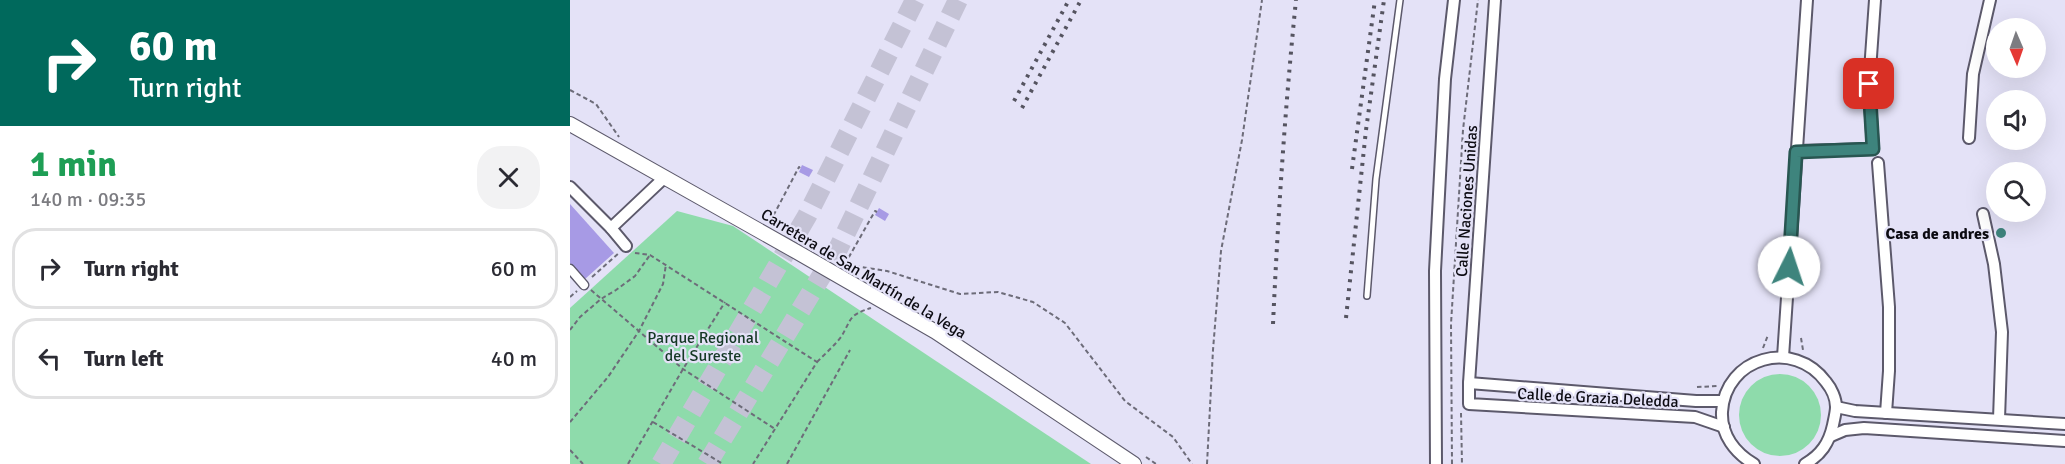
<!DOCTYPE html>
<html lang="en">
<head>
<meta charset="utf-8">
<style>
  :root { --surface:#fff; --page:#f2f2f3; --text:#2b2b33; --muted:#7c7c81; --line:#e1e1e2 }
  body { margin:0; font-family:Signika,sans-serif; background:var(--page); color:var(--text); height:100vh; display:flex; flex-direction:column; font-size:22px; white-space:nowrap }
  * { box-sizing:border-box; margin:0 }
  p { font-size:20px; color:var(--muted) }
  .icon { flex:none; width:33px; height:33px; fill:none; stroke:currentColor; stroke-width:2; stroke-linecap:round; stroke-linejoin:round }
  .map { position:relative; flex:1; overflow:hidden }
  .side { display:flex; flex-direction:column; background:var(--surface); width:570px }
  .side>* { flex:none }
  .banner { background:#00695c; color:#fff; overflow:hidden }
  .needle { width:39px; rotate:178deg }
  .controls { position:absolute; left:1416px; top:18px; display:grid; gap:12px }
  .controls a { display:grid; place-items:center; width:60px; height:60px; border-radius:50%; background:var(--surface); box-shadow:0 6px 24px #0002; font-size:30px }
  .pin { position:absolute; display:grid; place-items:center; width:51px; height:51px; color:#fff; margin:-26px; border-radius:12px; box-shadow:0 3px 9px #0006 }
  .me { position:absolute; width:66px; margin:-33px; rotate:4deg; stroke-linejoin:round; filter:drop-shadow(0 0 4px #0008) }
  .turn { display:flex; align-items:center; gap:21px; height:126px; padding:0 30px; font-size:27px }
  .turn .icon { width:78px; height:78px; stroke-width:2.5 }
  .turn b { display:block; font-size:42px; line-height:51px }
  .round { display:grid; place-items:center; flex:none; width:63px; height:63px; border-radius:24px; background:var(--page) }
  .overview { display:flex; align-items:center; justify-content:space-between; height:102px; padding:0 30px }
  h1 { font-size:36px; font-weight:700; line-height:45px; color:#1e9e55 }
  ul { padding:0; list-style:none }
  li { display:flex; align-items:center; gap:18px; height:81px; margin:0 12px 9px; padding:0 18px; border:3px solid var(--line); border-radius:24px }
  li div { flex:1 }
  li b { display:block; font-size:22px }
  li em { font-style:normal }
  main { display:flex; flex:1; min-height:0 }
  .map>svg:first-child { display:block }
</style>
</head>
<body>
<main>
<section class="side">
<div class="banner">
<div class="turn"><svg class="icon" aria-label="right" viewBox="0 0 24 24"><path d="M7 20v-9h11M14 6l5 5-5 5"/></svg><div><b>60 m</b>Turn right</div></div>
</div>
<div class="overview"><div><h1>1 min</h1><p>140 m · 09:35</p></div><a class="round"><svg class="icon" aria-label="close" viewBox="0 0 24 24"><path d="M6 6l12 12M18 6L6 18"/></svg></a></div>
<ul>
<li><svg class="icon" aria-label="right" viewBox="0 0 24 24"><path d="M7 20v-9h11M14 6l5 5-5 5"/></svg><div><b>Turn right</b></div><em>60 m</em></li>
<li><svg class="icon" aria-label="left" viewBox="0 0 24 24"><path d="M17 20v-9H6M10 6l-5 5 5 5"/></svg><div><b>Turn left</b></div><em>40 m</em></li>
</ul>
</section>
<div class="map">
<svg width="1495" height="464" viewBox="0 0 1495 464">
  <rect width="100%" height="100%" fill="#e4e2f7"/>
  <g fill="#8edbab">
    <polygon points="107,211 163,226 521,464 0,464 0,308"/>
    <circle cx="1210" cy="415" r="41"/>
  </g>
  <g fill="#a79ae5">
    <polygon points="232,165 243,170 239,177 229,172"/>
    <polygon points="0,204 44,253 15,279 0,263"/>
    <polygon points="309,208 319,214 315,221 305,215"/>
  </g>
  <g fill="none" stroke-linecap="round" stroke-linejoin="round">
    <g stroke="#c4c2d5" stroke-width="20" stroke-dasharray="20 10" stroke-linecap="butt">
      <polyline points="91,464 237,216 345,0"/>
      <polyline points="137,464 269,247 388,0"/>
    </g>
    <defs>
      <polyline id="service" points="797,296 806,179 830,0"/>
      <polyline id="pedestrian" points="0,269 14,285"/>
      <g id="minor">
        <polyline points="925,0 899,383 899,404 1125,417 1154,427"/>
        <polyline points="1399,138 1403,74 1420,0"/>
        <polyline points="1226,151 1303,149 1299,85 1305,0"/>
        <polyline points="1308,163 1319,307 1319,371 1316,413"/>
        <polyline points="0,187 41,228 56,246"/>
        <polyline points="1413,214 1424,264 1432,332 1429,419"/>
        <polyline points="41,228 95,177"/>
        <polyline points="1213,357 1237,0"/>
        <polyline points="899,383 1126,401 1153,401"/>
        <polyline points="1266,407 1285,411 1495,424"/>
        <polyline points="1261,436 1275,430 1294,428 1495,441"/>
        <polyline points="866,464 865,271 875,79 884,0"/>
        <path d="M1184,464C1165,453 1151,435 1152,412C1155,357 1224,338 1256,382C1261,388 1266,398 1266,407C1266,412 1264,420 1263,425C1259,443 1251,455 1235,464"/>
      </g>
      <polyline id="tertiary" points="0,124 227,252 366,332 564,464"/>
    </defs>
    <use href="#service" stroke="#5c596b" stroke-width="8"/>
    <use href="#pedestrian" stroke="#5c596b" stroke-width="11"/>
    <use href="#minor" stroke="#5c596b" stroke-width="14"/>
    <use href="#tertiary" stroke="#5c596b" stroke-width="16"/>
    <g stroke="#6d6c79" stroke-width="2" stroke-dasharray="4.5 3" stroke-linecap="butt">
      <polyline points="0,90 26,104 49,137"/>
      <polyline points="898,209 903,134"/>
      <polyline points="200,222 229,167 230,168"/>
      <polyline points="65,253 80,255 247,362 183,464"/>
      <polyline points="275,264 305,211 307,212"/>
      <polyline points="278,265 317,271 390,294 428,292 463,302 495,323 555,401 603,437 622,464"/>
      <polyline points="22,277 49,253"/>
      <polyline points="21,290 113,369 205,429"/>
      <polyline points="0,297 7,291"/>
      <polyline points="0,330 10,317 31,299 46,290 65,276 80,255"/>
      <polyline points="1231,338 1233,350"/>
      <polyline points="1193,348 1198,335"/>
      <path d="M247,362C255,354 264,346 271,337C282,319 278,315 301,308"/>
      <polyline points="1127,387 1148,386"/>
      <polyline points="891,413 892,464"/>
      <polyline points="0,422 38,377 69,331 93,284 96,264"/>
      <polyline points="83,422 153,464"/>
      <polyline points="0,450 13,464"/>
      <polyline points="576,457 586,464"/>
      <polyline points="58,464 113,369 155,302"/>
      <polyline points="217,464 280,350"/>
      <polyline points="637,464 643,350 651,251 672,140 692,0"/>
      <polyline points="882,464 881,324 893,130 908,0"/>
    </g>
    <use href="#service" stroke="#fff" stroke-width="5"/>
    <use href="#pedestrian" stroke="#fff" stroke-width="8"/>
    <use href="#minor" stroke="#fff" stroke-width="10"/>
    <use href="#tertiary" stroke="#fff" stroke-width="14"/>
    <g stroke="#555460" stroke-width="4" stroke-dasharray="3 6" stroke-linecap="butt">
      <polyline points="444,101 499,0"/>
      <polyline points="452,108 511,0"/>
      <polyline points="782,169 805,0"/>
      <polyline points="776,318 796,130 814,0"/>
      <path d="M703,324C708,216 715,108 726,0"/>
    </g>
  </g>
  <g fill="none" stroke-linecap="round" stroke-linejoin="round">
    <defs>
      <polyline id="route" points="1219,267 1226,152 1303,149 1299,84"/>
    </defs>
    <use href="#route" stroke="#285651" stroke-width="15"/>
    <use href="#route" stroke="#3e847d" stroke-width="10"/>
  </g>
  <circle fill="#3e847d" stroke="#e4e2f7" stroke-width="2" cx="1431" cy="233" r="6"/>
  <g text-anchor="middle" stroke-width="4.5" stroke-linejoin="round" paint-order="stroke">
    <g font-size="16" fill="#0c0b12" stroke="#e4e2f7">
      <text transform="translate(896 201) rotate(-86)" y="6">Calle Naciones Unidas</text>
      <text transform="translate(294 273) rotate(31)" y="6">Carretera de San Martín de la Vega</text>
      <text transform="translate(1028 397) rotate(3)" y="6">Calle de Grazia Deledda</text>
    </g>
    <g font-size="16" font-weight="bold" fill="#0c0b12" stroke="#e4e2f7" text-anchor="end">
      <text x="1419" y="239">Casa de andres</text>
    </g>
    <g font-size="16" fill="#143824" stroke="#e4e2f7">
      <text x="133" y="343">Parque Regional<tspan x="133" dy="18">del Sureste</tspan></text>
    </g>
  </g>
</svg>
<div class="controls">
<a><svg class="needle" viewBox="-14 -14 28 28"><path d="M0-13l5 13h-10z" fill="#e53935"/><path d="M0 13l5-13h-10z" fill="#7c7c81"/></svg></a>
<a><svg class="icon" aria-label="sound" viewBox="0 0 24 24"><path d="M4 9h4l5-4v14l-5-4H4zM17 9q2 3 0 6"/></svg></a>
<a><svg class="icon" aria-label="search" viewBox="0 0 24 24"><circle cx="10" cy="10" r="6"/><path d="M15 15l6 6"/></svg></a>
</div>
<div class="pin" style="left:1299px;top:84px;background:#d93025"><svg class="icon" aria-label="arrive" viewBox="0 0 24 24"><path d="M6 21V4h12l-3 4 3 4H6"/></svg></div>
<svg class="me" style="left:1219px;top:267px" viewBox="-20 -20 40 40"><circle r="19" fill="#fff"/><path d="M0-13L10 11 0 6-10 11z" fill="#3e847d"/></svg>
</div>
</main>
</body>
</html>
